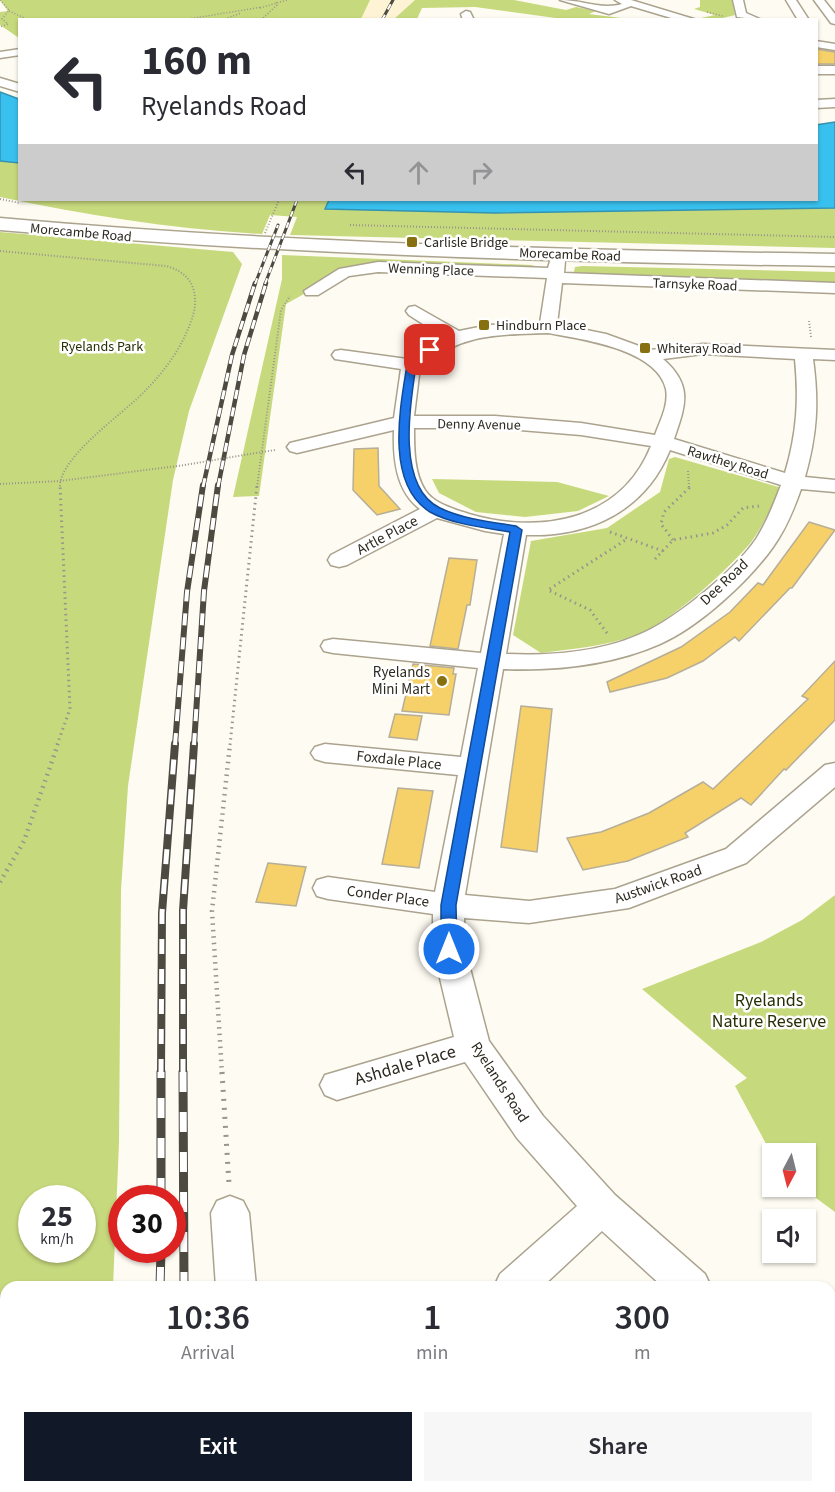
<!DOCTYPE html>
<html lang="en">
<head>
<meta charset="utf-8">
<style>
  :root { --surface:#fff; --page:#f7f7f7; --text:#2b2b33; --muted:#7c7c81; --accent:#111827 }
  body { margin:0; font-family:"Source Sans 3",sans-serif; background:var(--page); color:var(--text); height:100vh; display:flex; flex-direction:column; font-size:22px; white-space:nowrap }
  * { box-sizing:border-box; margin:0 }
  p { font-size:20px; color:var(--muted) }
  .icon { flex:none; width:33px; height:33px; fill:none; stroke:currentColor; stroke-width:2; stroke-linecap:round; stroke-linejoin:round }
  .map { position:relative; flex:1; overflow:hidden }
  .drawer { position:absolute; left:0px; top:1281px; width:836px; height:212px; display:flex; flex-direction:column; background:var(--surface); border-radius:18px 18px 0 0; box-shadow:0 2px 4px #0004 }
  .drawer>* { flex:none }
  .banner { position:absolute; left:18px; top:18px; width:800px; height:183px; border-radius:0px; box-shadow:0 2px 4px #0004; background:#fff; color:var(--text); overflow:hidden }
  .needle { width:39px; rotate:187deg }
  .controls { position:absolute; left:762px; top:1143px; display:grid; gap:12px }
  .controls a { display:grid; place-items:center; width:54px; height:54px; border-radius:0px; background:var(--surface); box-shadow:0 2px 4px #0004; font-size:30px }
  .speed { position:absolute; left:18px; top:1185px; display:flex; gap:12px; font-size:30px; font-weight:700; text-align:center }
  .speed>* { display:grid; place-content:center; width:78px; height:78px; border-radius:50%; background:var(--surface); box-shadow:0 2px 4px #0004; line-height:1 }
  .speed small { font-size:15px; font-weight:400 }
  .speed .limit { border:9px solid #d22; background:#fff; color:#111 }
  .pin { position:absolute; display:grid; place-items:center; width:51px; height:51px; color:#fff; margin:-26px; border-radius:12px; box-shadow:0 3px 9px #0006 }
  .me { position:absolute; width:66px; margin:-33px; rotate:0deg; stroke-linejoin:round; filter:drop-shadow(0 0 4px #0008) }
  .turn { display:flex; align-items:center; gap:21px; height:126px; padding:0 24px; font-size:27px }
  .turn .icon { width:78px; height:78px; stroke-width:2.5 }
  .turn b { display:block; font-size:42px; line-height:51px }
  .lanes { display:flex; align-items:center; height:57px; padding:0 24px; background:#0003; justify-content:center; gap:30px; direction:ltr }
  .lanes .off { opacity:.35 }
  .eta { display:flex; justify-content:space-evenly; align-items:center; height:102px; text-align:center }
  .eta b { font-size:36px; font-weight:600; line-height:42px }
  .cta { display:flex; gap:12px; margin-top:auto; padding:12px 24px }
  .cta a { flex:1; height:69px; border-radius:0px; background:var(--accent); color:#fff; font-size:24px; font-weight:600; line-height:69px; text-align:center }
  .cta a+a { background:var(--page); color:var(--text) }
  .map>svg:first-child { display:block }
</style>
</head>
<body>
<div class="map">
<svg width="835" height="1492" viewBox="0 0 835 1492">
  <rect width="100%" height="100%" fill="#fefbf2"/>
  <polygon fill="#fef3d4" points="362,0 415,0 394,19 351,20"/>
  <g fill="#c7d97d" fill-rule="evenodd">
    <polygon points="0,0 370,0 361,19 20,20 19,38 0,25 0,12 8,11"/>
    <polygon points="415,0 514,0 566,10 576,7 596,11 589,14 629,19 563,19 475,7 422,8 417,19 394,19"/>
    <polygon points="696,0 732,0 735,15 723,18 726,19 701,18 715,15 694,9 700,7 700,0"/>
    <path d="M0,161L19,163L20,200H329L325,209L495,213L835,208V248L290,235L297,217L270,215L262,234C172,229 87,215 0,197Z"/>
    <path d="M0,232L233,252L242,264L189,411L173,480L128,786L121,890L119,1142L113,1287H6V1486L103,1487V1492H0ZM32,1198H82V1250H32Z"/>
    <polygon points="282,255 531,265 539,267 345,271 286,304 259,496 233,497 282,279"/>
    <polygon points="582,266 835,272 835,286 568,272 574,272 575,267"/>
    <path d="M675,457L782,488C771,505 760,533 747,547C723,574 669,623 636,635C606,646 572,649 541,653L513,635L531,541L607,528L660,492L669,459Z"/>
    <polygon points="432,479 557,482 609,496 578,511 525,517 476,512 439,493"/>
    <polygon points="835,895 835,1212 801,1187 806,1186 806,1154 772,1155 735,1086 747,1078 642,989 761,942 802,920"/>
  </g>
  <g fill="#38c1ee" stroke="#3493b0" stroke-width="1.5">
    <polygon points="0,92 19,99 19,163 0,161"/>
    <polygon points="835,122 835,208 495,213 325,209 329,200 816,200 816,125"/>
  </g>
  <g fill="#f6d169" stroke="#b6ae98" stroke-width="1.5">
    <polygon points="816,49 835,52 835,64 816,64"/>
    <polygon points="378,448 379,486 400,509 377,515 353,490 354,449"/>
    <polygon points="809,522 835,530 792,588 790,588 739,641 735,637 703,661 667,678 610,692 607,682 681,647 730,612 758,583 763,585"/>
    <polygon points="449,558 477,560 470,605 467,605 458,649 430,646"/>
    <polygon points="835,661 835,720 786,770 784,769 751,805 741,798 685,833 688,837 628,861 583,870 567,838 601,832 649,813 703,782 713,789 808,699 802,696"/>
    <polygon points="413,664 454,668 453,674 456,674 449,715 402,711"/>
    <polygon points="521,706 552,709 537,852 501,847"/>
    <polygon points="395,714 422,716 417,740 389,737"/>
    <polygon points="398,788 433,791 419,868 382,864"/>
    <polygon points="268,863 306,867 296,906 256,902"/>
  </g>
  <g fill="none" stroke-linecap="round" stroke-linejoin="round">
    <defs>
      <g id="minor">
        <path d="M560,0C583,0 601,10 622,4L615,0H631L697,20H678L631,6L609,14Z"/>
        <polygon points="733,0 743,0 746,13 762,20 737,17"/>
        <polygon points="786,0 796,0 809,20 798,20"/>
        <polygon points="814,0 824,0 835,14 835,24 831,23"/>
        <polygon points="466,11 470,12 474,20 463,20 461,14"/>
        <polygon points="816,41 835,44 835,50 816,47"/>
        <polygon points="20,49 20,55 0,58 0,52"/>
        <rect x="816" y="66" width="19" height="8"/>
        <polygon points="0,78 20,84 20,92 0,86"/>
        <polygon points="835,99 835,107 816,108 816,100"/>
        <path d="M557,256L565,261L564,273L835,283V293L562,283L557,324L606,334L650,350L703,344L835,350V360L813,359C819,403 817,434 805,477L835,480V492L801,489C794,509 786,529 773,547C749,581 699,627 660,644C612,665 555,671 503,669L465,895L529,901L615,889L726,849L825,765L835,763V787L746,863L629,908L529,923L464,918L465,949L489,1041L543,1116L615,1195L705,1274L711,1287H663L602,1231L542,1287H494L500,1274L577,1206L517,1138L465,1062L337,1100L325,1095L320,1085L325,1075L454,1037L433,949V914L328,899L317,896L313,888L317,880L328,877L435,892L458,775L325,762L315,759L311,753L315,747L325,744L461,757L478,668L333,653L324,651L321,646L324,641L333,639L481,653L504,534L485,531L437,518L347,565L339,567L331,565L328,560L331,555L420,509C396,491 393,459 394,430L297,453L290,451L287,447L290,443L394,418L401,369L335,359L332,355L335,351L341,350L407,359L443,337L409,315L406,311L409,307L415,306L459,331L489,325L540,323L547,278L378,272L349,276L318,295H306L304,291L339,269L378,262L548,268L551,258ZM548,333C581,339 657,349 666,389C669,405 660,421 655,435L581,423L495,416H414L420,367C464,333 495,335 548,333ZM703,354L795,359C799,399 797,433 785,473L674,439C685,406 694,386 663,359ZM414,428H495L581,435L651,446C621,521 540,535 469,514C454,509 434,504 425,490C414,473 414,448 414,428ZM670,450L781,485C774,503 767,522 756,539C735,570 679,616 645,632C603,652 551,656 506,654L526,535C590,537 645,511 670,450Z"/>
        <polygon points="230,1196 243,1201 249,1213 256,1287 216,1287 211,1213 217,1201"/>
        <polygon points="830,1396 835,1398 835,1447 830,1445"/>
        <polygon points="228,1486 272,1486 273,1492 229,1492"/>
      </g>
      <path id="major" d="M0,218C278,243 556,250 835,254V266C556,262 278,254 0,230Z"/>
    </defs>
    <use href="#minor" stroke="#aba38e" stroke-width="3"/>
    <use href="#major" stroke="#aba38e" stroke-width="3"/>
    <g stroke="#98958c" stroke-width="1.5" stroke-dasharray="1 2" stroke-linecap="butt">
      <polyline points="0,0 9,10 2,19 8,24 0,27"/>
      <polyline points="260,8 287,0"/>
      <polyline points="9,11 29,20"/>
      <polyline points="707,12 723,16"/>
      <polyline points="182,20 262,7"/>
      <polyline points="222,20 241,13"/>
      <polyline points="261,20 277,5 276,0"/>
    </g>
    <g stroke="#98958c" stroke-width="2" stroke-dasharray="1 2" stroke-linecap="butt">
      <polyline points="0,199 20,203"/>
      <polyline points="350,225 835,237"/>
      <path d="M0,251L166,266C178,269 189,276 193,288C197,300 195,312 190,324C181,349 163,373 144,392C124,413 59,457 60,487"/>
      <polyline points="809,321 811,337"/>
      <polyline points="256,453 275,450"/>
      <polyline points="688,471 689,487"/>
      <polyline points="0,484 60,481 185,465"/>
      <polyline points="257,487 281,310 290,296"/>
    </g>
    <g stroke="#98958c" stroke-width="3" stroke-dasharray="1.5 4" stroke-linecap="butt">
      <polyline points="610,532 663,551"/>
      <polyline points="673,540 661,524 664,512 689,488 689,485"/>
      <polyline points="655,559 673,540 713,533 727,525 743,508 759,506"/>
      <polyline points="607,633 590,610 548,590 627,539"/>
      <polyline points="57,745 70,709 60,485"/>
      <polyline points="230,745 257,485"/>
    </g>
    <g stroke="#98958c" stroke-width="4.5" stroke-dasharray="1.5 5" stroke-linecap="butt">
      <polyline points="0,882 24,841 58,744"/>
      <polyline points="222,1074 212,911 230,744"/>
    </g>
    <polyline stroke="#98958c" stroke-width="5" stroke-dasharray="2 7" stroke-linecap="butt" points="222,1072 229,1184"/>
    <use href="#minor" fill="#fff" fill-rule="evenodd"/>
    <use href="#major" fill="#fff" fill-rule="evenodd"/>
    <defs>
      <g id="rail-far4">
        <polyline points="382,20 393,0"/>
        <polyline points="255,284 278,225"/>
        <polyline points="265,284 297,200"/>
      </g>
      <g id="rail-far3">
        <polyline points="203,487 232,355 255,283"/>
        <polyline points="218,487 244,355 266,283"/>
      </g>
      <g id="rail-far2">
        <polyline points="175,745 187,592 203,485"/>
        <polyline points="194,745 204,591 218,485"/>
      </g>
      <g id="rail-far1">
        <polyline points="161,1074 162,913 175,744"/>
        <polyline points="183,1074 183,911 194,744"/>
      </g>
      <g id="rail">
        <polyline points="183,1072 184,1287"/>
        <polyline points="161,1198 161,1072"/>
        <polyline points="160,1287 161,1250"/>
        <polyline points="160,1486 160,1492"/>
        <polyline points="184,1486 184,1492"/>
      </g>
    </defs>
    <use href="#rail-far4" stroke="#4d4a41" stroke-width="3"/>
    <use href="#rail-far3" stroke="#4d4a41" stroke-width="4.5"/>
    <use href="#rail-far2" stroke="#4d4a41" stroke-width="6"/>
    <use href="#rail-far1" stroke="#4d4a41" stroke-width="8"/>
    <use href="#rail" stroke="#4d4a41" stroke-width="9"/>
    <use href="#rail-far4" stroke="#fff" stroke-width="2" stroke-dasharray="6" stroke-linecap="butt"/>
    <use href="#rail-far3" stroke="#fff" stroke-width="3" stroke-dasharray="9" stroke-linecap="butt"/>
    <use href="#rail-far2" stroke="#fff" stroke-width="4" stroke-dasharray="12" stroke-linecap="butt"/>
    <use href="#rail-far1" stroke="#fff" stroke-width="5" stroke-dasharray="15" stroke-linecap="butt"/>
    <use href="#rail" stroke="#fff" stroke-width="7" stroke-dasharray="20" stroke-linecap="butt"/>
    <g stroke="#98958c" stroke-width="2" stroke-dasharray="1 2" stroke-linecap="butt">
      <polyline points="265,233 279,200"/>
      <polyline points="185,465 256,453"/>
    </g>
  </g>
  <path fill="#1a73e8" stroke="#114b97" stroke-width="1.5" d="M427,348L435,350L416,366C410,404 396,487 440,508C463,519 491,522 516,526L522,530L456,905L457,949L454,953H443L441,949V905L510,532C486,528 451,524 430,512C385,484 400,408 407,365Z"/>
  <g fill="#877010" stroke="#fff" stroke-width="2">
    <rect x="406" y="236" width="12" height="12" rx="3"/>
    <rect x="478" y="319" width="12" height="12" rx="3"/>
    <rect x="639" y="342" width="12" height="12" rx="3"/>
    <circle cx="442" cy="681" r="6"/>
  </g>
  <g text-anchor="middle" stroke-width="5" stroke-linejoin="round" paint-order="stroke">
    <g font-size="14" fill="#2c2920" stroke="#fff">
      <text transform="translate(81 232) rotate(5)" y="5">Morecambe Road</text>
      <text transform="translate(570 254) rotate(2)" y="5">Morecambe Road</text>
      <text transform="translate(431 269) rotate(2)" y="5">Wenning Place</text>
      <text transform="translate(695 284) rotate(2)" y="5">Tarnsyke Road</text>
      <text transform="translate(479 424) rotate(1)" y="5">Denny Avenue</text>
      <text transform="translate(728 462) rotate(17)" y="5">Rawthey Road</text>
    </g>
    <g font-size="14" fill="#2c2920" stroke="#fff" text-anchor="start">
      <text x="424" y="247">Carlisle Bridge</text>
      <text x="496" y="330">Hindburn Place</text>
      <text x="657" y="353">Whiteray Road</text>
    </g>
    <g font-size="14" fill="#282f03" stroke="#fff">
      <text x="102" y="351">Ryelands Park</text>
    </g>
    <g font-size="15" fill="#2c2920" stroke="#fff">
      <text transform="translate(387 535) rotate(-28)" y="5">Artle Place</text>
      <text transform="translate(724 582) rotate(-43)" y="5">Dee Road</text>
      <text transform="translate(399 760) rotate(6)" y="5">Foxdale Place</text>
      <text transform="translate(658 884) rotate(-19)" y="5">Austwick Road</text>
      <text transform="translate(388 896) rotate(8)" y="5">Conder Place</text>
      <text transform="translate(500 1082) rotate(57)" y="5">Ryelands Road</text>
    </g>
    <g font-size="15" fill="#2c2920" stroke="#fff" text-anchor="end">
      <text x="430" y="677">Ryelands<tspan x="430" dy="17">Mini Mart</tspan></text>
    </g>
    <g font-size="18" fill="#282f03" stroke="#fff">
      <text x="769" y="1006">Ryelands<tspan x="769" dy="21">Nature Reserve</tspan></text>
    </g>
    <g font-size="18" fill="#2c2920" stroke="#fff">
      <text transform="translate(405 1065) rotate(-16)" y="6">Ashdale Place</text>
    </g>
  </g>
</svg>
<div class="controls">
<a><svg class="needle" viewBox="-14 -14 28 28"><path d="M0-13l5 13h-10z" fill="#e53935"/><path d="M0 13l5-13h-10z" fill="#7c7c81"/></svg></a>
<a><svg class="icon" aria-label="sound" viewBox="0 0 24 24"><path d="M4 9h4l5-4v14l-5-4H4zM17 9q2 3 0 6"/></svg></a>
</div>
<div class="speed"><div>25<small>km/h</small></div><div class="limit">30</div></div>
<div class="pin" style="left:430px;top:350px;background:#d93025"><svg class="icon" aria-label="arrive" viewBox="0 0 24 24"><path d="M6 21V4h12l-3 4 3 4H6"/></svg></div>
<svg class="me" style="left:449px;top:949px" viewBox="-20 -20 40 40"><circle r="17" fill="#1a73e8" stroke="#fff" stroke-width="3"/><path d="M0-11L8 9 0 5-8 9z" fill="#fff"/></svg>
<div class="banner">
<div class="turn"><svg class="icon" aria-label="left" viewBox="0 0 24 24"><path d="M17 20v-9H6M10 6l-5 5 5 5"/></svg><div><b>160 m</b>Ryelands Road</div></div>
<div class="lanes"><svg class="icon" aria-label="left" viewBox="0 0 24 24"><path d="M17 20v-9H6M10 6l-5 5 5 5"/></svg><svg class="icon off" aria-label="ahead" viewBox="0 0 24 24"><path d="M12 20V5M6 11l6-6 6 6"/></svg><svg class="icon off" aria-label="right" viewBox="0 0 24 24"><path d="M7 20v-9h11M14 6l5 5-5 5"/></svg></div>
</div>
<section class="drawer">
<div class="eta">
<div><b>10:36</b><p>Arrival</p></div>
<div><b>1</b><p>min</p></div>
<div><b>300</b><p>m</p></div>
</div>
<div class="cta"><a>Exit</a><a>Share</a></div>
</section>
</div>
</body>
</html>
